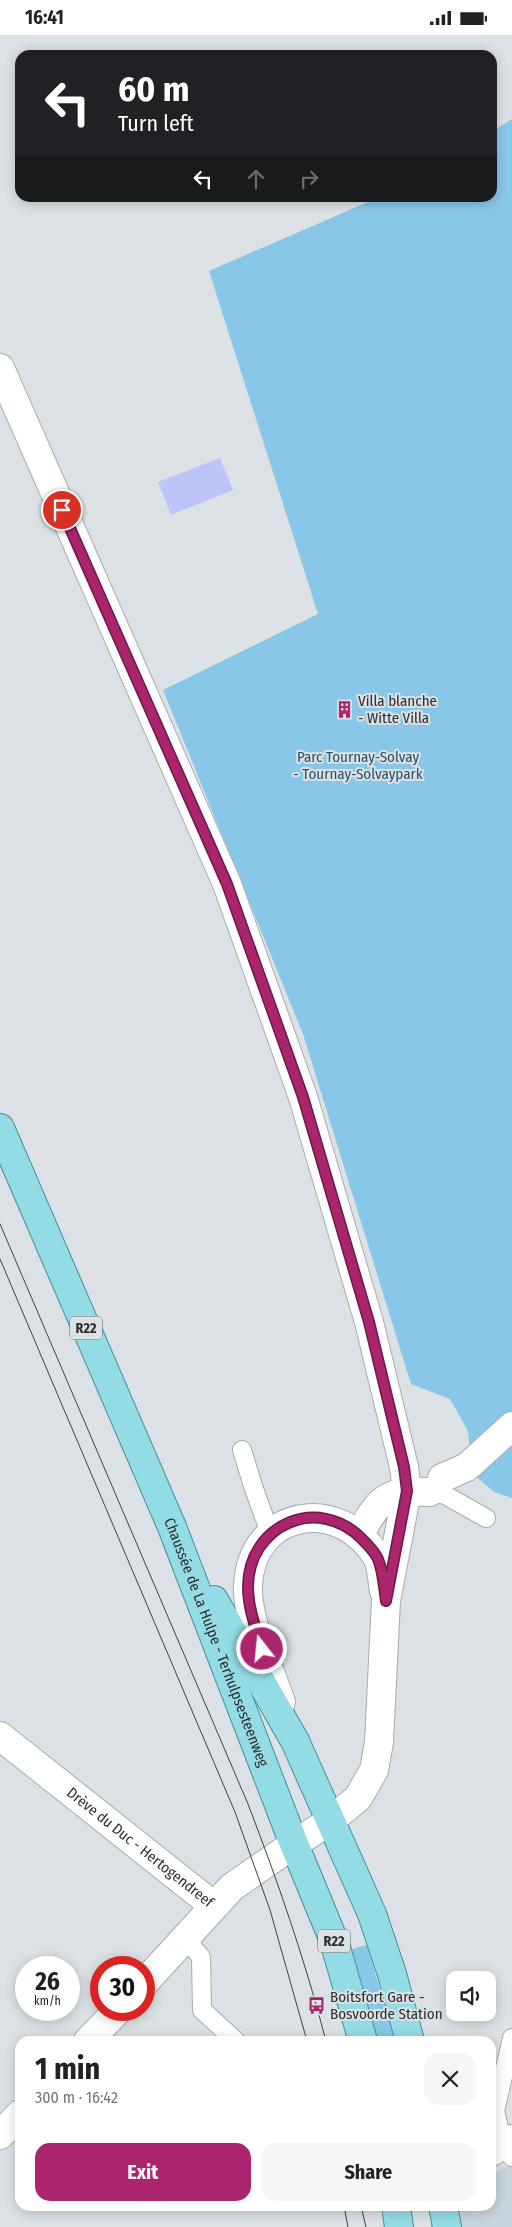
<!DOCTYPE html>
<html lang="en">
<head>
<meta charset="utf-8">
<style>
  :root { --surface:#fff; --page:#f6f6f6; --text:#222; --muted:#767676; --accent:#ab256c }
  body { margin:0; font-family:"Fira Sans Condensed",sans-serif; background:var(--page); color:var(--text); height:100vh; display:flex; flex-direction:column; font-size:19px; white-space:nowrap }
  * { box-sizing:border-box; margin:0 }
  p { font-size:16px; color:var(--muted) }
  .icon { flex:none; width:28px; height:28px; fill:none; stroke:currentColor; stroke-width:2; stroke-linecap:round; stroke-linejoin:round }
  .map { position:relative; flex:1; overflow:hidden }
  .side { position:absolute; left:15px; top:2001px; width:481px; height:175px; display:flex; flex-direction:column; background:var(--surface); border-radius:15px; box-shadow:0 2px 12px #0003 }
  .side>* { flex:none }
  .hud { position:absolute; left:15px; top:15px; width:482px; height:152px; border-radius:15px; box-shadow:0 2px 12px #0003; background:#202124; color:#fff; overflow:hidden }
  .controls { position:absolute; left:446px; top:1936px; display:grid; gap:10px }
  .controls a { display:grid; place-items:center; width:50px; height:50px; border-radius:10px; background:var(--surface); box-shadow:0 2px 12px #0003; font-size:25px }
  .speed { position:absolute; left:15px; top:1921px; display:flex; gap:10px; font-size:25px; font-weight:700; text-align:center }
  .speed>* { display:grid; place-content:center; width:65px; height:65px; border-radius:50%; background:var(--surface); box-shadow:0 2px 12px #0003; line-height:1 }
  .speed small { font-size:12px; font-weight:400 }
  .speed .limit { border:8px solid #d22; background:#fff; color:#111 }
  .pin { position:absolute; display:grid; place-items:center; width:42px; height:42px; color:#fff; margin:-21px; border:2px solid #fff; border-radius:50%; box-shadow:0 1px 5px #0007 }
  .me { position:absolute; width:55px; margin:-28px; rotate:344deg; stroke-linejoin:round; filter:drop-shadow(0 0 4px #0008) }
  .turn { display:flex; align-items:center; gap:18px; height:105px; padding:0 20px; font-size:22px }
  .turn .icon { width:65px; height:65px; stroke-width:2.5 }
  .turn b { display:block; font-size:35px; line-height:42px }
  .lanes { display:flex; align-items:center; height:48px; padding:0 20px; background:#0003; justify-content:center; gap:25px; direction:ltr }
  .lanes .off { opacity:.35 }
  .round { display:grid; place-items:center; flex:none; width:52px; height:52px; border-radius:15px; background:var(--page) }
  .summary { display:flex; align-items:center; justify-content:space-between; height:85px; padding:0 20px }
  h1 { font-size:30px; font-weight:700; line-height:38px }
  .primary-button { display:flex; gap:10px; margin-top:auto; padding:10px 20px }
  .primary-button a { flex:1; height:58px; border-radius:15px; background:var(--accent); color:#fff; font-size:20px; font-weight:700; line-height:58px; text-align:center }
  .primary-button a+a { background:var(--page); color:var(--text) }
  .status { display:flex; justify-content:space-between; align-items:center; height:35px; padding:0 25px; background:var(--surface); direction:ltr }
  .status svg { height:14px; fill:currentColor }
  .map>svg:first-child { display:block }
</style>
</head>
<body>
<div class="status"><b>16:41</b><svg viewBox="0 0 49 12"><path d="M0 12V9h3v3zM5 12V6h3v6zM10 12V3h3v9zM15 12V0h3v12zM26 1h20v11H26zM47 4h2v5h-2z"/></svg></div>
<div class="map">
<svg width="512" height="2192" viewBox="0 0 512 2192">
  <rect width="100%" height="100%" fill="#dbe1e4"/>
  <polygon fill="#c8d4dc" points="512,2129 512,2192 455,2192 451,2171 491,2171 491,2139"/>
  <g fill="#89c7e8">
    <polygon points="512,84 512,1463 494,1457 472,1438 468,1396 450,1364 411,1349 303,999 163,655 318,579 209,236 377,163 492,162 493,96"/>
    <polygon points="367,1910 395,2006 378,2006 352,1914"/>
  </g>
  <polygon fill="#bec3f8" points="220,423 233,455 171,480 158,447"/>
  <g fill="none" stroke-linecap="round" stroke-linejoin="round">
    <defs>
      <g id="service">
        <polyline points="242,1415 254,1454 270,1498"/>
        <polyline points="430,1457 445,1460 486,1483"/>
        <polyline points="185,1903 201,1922 202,1975 236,2006"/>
        <polyline points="512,2003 495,2076 503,2110 512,2122"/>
      </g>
      <g id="minor">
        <polyline points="0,333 227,849 303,1062 369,1287 404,1432 407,1456 386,1566 379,1707 374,1735 358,1763 330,1786"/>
        <polyline points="442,1443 467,1432 512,1391"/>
        <path d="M359,1501C379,1463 387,1455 430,1457"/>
        <path d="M281,1667C270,1635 246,1583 248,1550C252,1474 340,1460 377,1522C382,1531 382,1546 384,1556"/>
        <path id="s1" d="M0,1701L214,1871"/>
        <polyline points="144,1948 232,1852 294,1809"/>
        <polyline points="88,2006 118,1975"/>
        <polyline points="0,2100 20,2079"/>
        <polyline points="491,2117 512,2104"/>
      </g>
      <polyline id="tertiary" points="294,1809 330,1786"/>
      <g id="primary">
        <path id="s2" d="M0,1093L172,1492L294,1809L334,1906L363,2006"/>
        <polyline points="214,1565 295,1706 372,1879 392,1939 410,2006"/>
        <polyline points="396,2171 399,2192"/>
        <polyline points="443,2171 447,2192"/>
      </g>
    </defs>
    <use href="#service" stroke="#a7acaf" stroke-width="20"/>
    <use href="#minor" stroke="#a7acaf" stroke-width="30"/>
    <use href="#tertiary" stroke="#a7acaf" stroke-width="30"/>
    <use href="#primary" stroke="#41909a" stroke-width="30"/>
    <use href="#service" stroke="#fff" stroke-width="18"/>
    <use href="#minor" stroke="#fff" stroke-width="28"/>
    <use href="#tertiary" stroke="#fff" stroke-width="28"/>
    <use href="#primary" stroke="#94dce5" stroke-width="28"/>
    <g stroke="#3f4243" stroke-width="1">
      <path d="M0,1189L248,1769C278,1847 305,1925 326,2006"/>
      <polyline points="0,1224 235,1777 270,1875 307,2006"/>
      <polyline points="344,2171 348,2192"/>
      <polyline points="361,2171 366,2192"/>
    </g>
  </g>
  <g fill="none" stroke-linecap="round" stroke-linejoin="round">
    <defs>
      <path id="route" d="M62,475L227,849L303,1062L369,1287L404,1432L407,1456L386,1566C384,1553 383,1536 378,1524C375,1517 367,1509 362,1504C318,1459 248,1490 248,1552C248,1573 256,1594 262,1614"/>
    </defs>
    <use href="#route" stroke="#6f1846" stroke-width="12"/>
    <use href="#route" stroke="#ab256c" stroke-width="9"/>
  </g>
  <defs>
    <symbol id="building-bare" viewBox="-9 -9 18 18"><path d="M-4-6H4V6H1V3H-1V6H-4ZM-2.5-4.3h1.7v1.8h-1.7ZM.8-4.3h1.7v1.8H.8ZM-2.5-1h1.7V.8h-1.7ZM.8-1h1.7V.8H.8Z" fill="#ab256c" stroke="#dbe1e4" stroke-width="2.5" paint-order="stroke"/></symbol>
    <symbol id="bus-bare" viewBox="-9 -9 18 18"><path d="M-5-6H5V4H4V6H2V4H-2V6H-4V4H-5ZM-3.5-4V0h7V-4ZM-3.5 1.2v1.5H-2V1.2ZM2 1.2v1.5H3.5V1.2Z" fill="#ab256c" stroke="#dbe1e4" stroke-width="2.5" paint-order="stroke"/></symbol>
  </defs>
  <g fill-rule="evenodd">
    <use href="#building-bare" x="332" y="662" width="25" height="25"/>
    <use href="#bus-bare" x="304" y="1958" width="25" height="25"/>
  </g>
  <g text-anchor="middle" stroke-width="4" stroke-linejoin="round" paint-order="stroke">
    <g fill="#dbe1e4" stroke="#606465" stroke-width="1">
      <rect x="70" y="1281.5" width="32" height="23" rx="4"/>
      <rect x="318" y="1894.5" width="32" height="23" rx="4"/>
    </g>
    <g font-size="14" font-weight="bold" fill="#2c2e2f">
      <text x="86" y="1298">R22</text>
      <text x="334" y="1911">R22</text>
    </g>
    <g font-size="15" fill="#2c2e2f" stroke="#dbe1e4" text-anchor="start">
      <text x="358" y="671">Villa blanche<tspan x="358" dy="17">- Witte Villa</tspan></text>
      <text x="330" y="1967">Boitsfort Gare -<tspan x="330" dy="17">Bosvoorde Station</tspan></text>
    </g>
    <g font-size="15" fill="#265369" stroke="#dbe1e4">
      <text x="358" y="727">Parc Tournay-Solvay<tspan x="358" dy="17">- Tournay-Solvaypark</tspan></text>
    </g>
    <g font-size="15" fill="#2c2e2f" stroke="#dbe1e4">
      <text dy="5" stroke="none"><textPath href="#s2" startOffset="558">Chaussée de La Hulpe - Terhulpsesteenweg</textPath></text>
      <text dy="5" stroke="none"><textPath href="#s1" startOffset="179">Drève du Duc - Hertogendreef</textPath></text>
    </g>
  </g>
</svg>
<div class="controls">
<a><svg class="icon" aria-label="sound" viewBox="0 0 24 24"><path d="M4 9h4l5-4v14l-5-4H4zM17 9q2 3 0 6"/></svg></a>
</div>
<div class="speed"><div>26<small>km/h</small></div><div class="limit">30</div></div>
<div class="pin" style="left:62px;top:475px;background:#d93025"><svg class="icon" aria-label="arrive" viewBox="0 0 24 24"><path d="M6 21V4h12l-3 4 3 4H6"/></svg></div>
<svg class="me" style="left:262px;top:1614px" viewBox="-20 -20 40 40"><circle r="17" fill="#ab256c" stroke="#fff" stroke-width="3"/><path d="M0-11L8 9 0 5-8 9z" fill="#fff"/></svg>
<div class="hud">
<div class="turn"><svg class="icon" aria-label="left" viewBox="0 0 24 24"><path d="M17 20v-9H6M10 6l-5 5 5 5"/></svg><div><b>60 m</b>Turn left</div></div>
<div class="lanes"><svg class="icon" aria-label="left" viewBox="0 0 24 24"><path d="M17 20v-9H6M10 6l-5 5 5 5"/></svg><svg class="icon off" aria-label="ahead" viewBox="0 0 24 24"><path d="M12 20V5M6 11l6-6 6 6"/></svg><svg class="icon off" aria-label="right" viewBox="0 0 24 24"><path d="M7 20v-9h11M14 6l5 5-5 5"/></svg></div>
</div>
<section class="side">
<div class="summary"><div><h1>1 min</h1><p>300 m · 16:42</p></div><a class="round"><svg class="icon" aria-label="close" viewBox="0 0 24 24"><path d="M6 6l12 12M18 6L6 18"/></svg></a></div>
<div class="primary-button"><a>Exit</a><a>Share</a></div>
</section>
</div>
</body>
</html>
